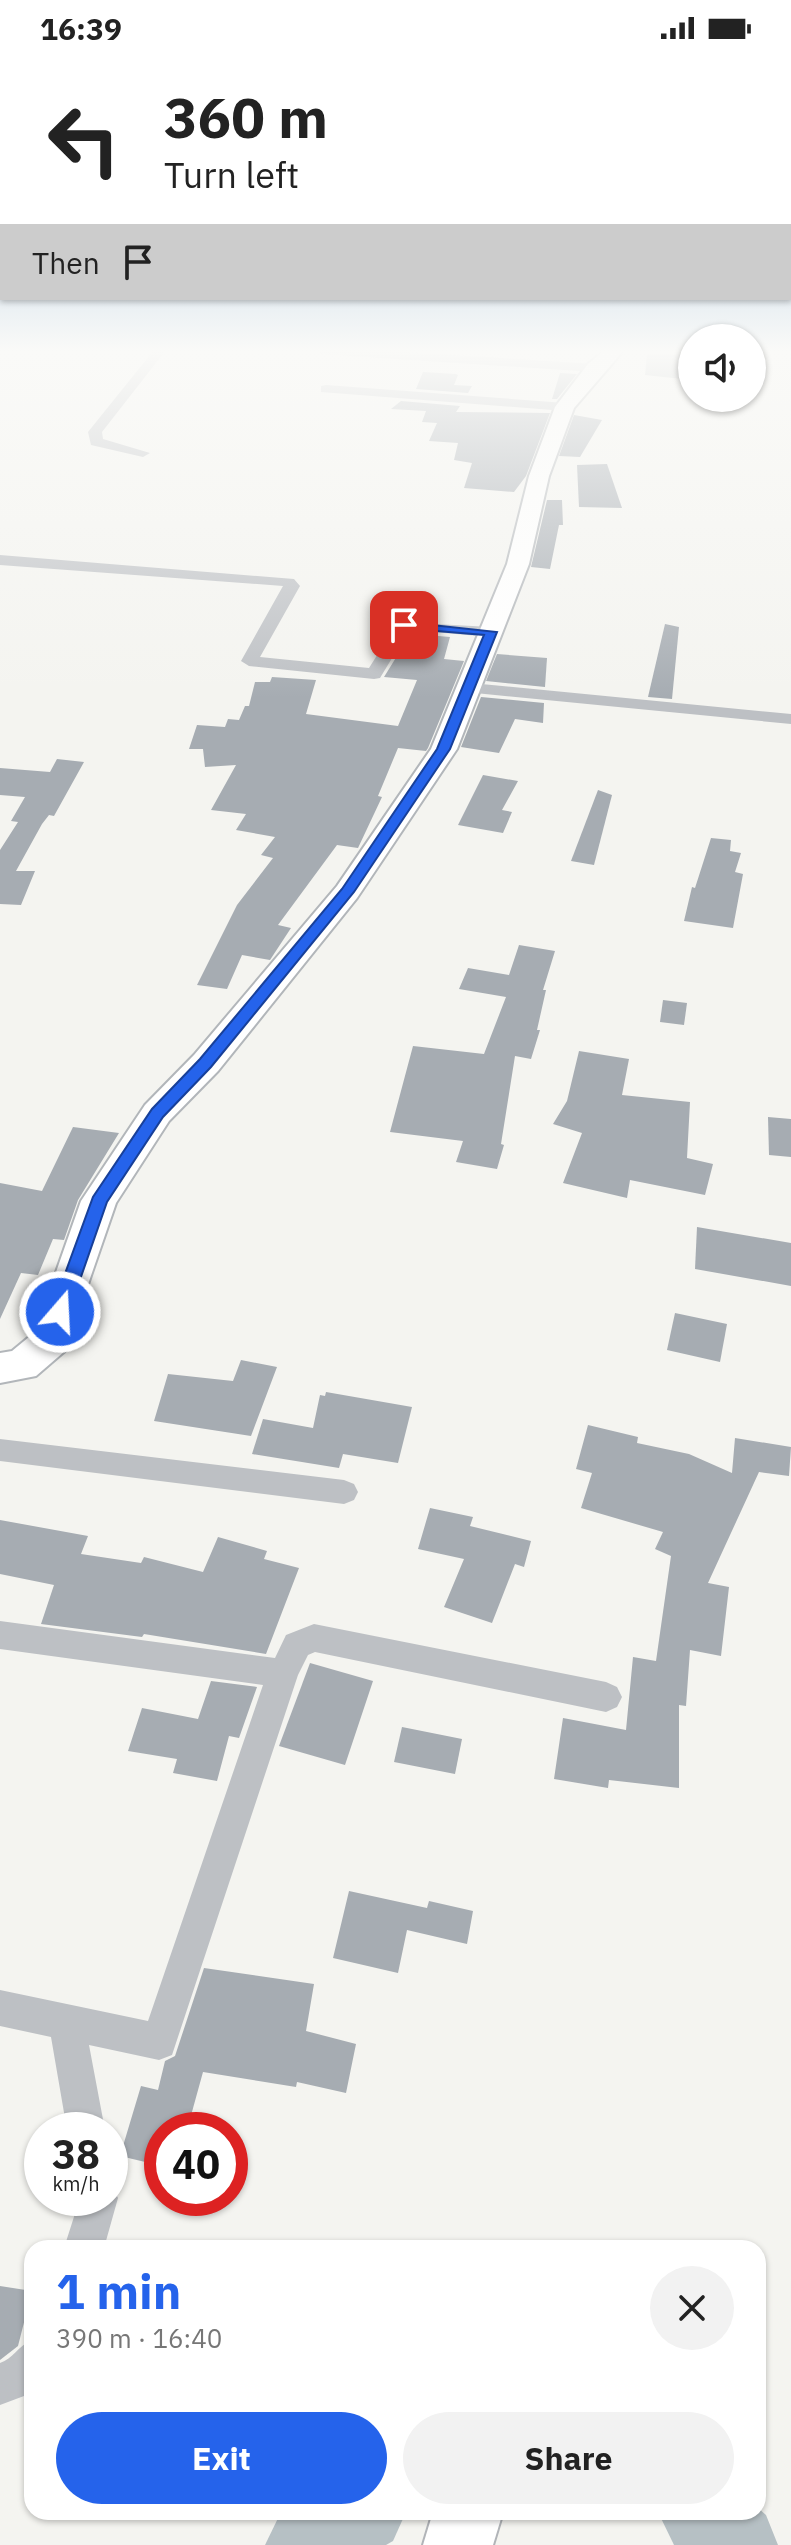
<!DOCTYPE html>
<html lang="en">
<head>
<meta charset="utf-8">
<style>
  :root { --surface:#fff; --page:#f2f2f2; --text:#222; --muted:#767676; --accent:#2563eb }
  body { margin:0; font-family:"IBM Plex Sans",sans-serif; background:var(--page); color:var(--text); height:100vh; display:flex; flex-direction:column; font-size:30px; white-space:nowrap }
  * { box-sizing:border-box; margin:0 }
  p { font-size:26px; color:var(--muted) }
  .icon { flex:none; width:44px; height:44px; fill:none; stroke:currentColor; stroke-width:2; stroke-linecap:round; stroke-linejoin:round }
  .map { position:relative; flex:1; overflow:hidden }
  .details { position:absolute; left:24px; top:2184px; width:742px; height:280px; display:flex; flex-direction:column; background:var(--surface); border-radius:24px; box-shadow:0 2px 6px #0004 }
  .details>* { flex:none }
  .top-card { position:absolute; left:0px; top:0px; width:792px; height:244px; box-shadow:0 2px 6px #0004; background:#fff; color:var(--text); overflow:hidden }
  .tools { position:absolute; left:678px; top:268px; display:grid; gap:16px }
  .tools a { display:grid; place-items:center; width:88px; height:88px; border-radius:50%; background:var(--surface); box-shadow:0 2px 6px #0004; font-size:40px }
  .speed { position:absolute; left:24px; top:2056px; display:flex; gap:16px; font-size:40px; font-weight:700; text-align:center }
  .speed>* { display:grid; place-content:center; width:104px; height:104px; border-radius:50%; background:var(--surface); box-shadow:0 2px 6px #0004; line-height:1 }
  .speed small { font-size:20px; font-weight:400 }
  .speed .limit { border:12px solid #d22; background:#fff; color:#111 }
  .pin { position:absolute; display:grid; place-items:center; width:68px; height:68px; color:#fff; margin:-34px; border-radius:16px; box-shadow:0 4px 12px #0006 }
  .me { position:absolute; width:88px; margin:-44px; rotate:19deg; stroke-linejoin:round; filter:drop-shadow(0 0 6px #0008) }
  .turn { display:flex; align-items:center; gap:28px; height:168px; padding:0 32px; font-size:36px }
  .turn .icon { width:104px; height:104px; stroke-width:2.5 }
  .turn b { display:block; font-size:56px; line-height:68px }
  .then { display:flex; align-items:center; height:76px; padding:0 32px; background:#0003; gap:16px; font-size:30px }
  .round { display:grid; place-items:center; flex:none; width:84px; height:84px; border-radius:42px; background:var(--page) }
  .head { display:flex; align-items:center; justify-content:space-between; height:136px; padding:0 32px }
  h1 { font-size:48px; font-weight:700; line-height:60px; color:var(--accent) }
  .action { display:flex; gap:16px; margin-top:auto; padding:16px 32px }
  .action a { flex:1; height:92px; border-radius:48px; background:var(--accent); color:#fff; font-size:32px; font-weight:700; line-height:92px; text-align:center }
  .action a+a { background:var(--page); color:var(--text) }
  .status { display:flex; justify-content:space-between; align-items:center; height:56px; padding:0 40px; background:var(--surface); direction:ltr }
  .status svg { height:22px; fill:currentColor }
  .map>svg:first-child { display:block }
</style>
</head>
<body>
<div class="status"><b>16:39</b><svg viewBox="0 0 49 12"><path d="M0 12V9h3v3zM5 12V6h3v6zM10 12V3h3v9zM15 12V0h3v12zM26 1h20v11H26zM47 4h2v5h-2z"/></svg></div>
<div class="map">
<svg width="791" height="2489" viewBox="0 0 791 2489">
  <rect width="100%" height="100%" fill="#f4f4f0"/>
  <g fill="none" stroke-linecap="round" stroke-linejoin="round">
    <g fill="#b6c0c4" fill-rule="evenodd">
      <polygon points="758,2452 766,2459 778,2489 674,2489 658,2456 758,2456"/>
      <polygon points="281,2456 406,2456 393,2485 386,2489 265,2489"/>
    </g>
  </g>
  <g fill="#a6acb2">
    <polygon points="647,298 692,299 692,324 645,319"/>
    <polygon points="423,316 456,318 458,319 454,329 472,330 468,337 416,333"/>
    <polygon points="560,317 577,318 557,343 552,343"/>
    <polygon points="401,345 460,350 456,356 550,357 526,420 514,436 464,432 472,407 454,404 458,387 429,385 437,367 422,366 426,355 391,353"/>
    <polygon points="574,359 602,364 580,401 559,400"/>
    <polygon points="607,408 622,452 579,451 577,409"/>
    <polygon points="547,444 562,444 563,469 559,469 550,513 531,511"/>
    <polygon points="665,568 679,571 672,643 648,641"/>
    <polygon points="427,579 450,581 444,603 464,605 428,692 426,695 398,692 378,740 382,741 358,792 337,789 278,869 291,872 270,904 242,899 227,933 197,929 237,849 273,802 261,799 275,781 236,774 246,758 211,754 236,709 205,711 203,693 189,693 197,669 225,671 228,663 239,664 245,650 249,650 255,626 270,626 272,621 316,624 306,658 398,670 417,624 384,621 397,600 420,601"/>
    <polygon points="497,598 547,602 545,631 486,625"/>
    <polygon points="481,641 544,647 543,667 515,663 499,697 461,691"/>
    <polygon points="57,703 84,706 54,760 49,759 42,768 16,815 35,815 21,849 0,848 0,794 18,766 11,765 25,741 0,739 0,712 50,716"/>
    <polygon points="483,719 518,725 502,754 512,756 503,777 458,769"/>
    <polygon points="598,734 612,739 594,809 571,805"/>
    <polygon points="711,782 731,784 730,795 741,797 735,816 743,818 733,872 684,865 692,831 695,832"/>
    <polygon points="519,889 555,895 543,934 546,934 537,974 540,974 531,1003 515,1000 501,1088 504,1089 497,1113 456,1106 463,1085 390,1076 413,990 484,998 506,941 459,933 468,912 509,919"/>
    <polygon points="663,944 687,947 684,969 660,966"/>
    <polygon points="579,995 629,1003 622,1039 690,1046 687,1102 713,1108 705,1139 630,1124 627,1142 563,1127 582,1077 553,1068 567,1045"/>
    <polygon points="768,1061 791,1063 791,1101 769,1099"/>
    <polygon points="73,1071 119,1077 78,1144 64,1184 53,1183 38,1219 21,1217 0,1263 0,1127 42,1135"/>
    <polygon points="697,1171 791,1187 791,1230 695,1213"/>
    <polygon points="675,1257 727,1268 720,1306 667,1294"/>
    <polygon points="241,1304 277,1311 251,1380 154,1365 168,1318 233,1325"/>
    <polygon points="326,1336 412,1351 398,1407 343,1398 339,1412 252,1398 263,1363 313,1372 320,1339 325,1340"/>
    <polygon points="588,1369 638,1381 637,1387 689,1398 732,1417 735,1382 791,1391 789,1420 759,1416 708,1527 729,1531 721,1600 690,1594 686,1650 679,1649 679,1732 609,1724 608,1732 554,1723 563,1662 626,1674 633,1601 656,1605 671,1500 655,1493 663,1476 581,1452 592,1417 576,1413"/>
    <polygon points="430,1452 473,1461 470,1470 531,1485 524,1511 515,1508 492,1567 444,1551 464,1503 418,1493"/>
    <polygon points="0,1464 88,1480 81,1498 141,1507 144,1501 203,1516 218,1481 267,1495 264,1503 299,1512 266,1598 144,1578 142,1581 41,1568 54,1529 0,1518"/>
    <polygon points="310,1607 373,1625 345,1709 279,1690"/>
    <polygon points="211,1625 257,1631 239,1682 229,1680 217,1725 173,1717 177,1703 128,1695 142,1652 198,1663"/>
    <polygon points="402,1671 462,1683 455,1718 394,1706"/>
    <polygon points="349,1835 427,1852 429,1845 473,1855 467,1888 407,1874 398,1917 333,1902"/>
    <polygon points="204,1912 314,1928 306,1975 356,1988 346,2037 297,2026 296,2031 203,2016 187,2074 162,2074 162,2110 120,2100 141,2030 158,2034 165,2005 175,2000"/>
    <polygon points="0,2230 32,2235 18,2290 0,2304"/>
  </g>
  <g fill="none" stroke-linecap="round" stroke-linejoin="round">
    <defs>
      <polygon id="secondary" points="605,294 624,294 574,352 549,420 529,508 457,693 357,842 218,1015 169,1065 116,1147 65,1295 36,1320 0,1327 0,1297 12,1295 35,1276 81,1145 145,1049 194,999 337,830 431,693 507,508 529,420 555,351 588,308"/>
      <polygon id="primary" points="433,2456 503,2456 493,2489 423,2489"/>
    </defs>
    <use href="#secondary" stroke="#b2b6ba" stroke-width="4"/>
    <use href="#primary" stroke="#b1b4b8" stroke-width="4"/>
    <g fill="#bdc0c4" fill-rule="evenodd">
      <polygon points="154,294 166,294 102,376 103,383 150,397 143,401 91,389 88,376"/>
      <polygon points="315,294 374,294 595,308 601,312 595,316 321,298"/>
      <polygon points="326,329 565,347 572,351 565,355 321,336 321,330"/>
      <polygon points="0,499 294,523 300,530 260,601 369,612 398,566 491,571 499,576 491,581 409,574 380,622 374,623 249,610 241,605 283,530 0,509"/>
      <polygon points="471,627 791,658 791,668 465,636 465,628"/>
      <polygon points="0,1383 344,1424 354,1428 358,1436 354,1444 344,1448 0,1405"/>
      <polygon points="0,1565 275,1602 286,1579 314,1568 606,1626 617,1631 622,1641 617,1651 606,1656 315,1596 308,1599 298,1619 172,1999 159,2004 89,1989 105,2074 67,2074 51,1981 0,1970 0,1934 148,1965 263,1629 0,1593"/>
      <polygon points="110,2127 118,2142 104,2192 64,2192 80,2142 110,2142"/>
      <path d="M32,2284V2337L0,2349V2307C13,2303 18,2290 32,2284Z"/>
    </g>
    <use href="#secondary" fill="#fff" fill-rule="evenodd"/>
    <use href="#primary" fill="#fff" fill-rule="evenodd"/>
  </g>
  <linearGradient id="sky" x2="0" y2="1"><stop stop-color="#94b9da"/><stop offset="0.46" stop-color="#fafaf8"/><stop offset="1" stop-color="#fafaf8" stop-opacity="0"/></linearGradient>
  <rect width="791" height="642" fill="url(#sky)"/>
  <polygon fill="#2563eb" stroke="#184099" stroke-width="2" points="404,566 497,576 450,693 354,836 211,1011 163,1061 107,1146 67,1261 54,1261 51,1256 93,1141 152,1053 200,1003 342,833 437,693 484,579 400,572"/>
</svg>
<div class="tools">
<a><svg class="icon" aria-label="sound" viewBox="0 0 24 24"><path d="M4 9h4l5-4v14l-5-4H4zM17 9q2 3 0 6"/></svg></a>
</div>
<div class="speed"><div>38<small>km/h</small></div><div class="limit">40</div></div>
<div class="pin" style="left:404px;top:569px;background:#d93025"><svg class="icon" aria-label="arrive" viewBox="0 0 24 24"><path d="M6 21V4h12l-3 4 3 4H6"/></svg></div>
<svg class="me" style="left:60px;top:1256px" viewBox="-20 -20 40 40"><circle r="17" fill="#2563eb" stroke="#fff" stroke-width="3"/><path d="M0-11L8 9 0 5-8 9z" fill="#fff"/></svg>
<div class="top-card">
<div class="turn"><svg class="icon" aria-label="left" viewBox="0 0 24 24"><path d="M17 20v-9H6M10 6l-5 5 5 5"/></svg><div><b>360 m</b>Turn left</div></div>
<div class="then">Then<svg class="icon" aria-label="arrive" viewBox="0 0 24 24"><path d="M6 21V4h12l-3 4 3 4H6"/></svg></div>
</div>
<section class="details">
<div class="head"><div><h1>1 min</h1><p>390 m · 16:40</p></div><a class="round"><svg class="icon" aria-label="close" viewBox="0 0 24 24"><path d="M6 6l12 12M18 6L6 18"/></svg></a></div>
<div class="action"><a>Exit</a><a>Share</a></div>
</section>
</div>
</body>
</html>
